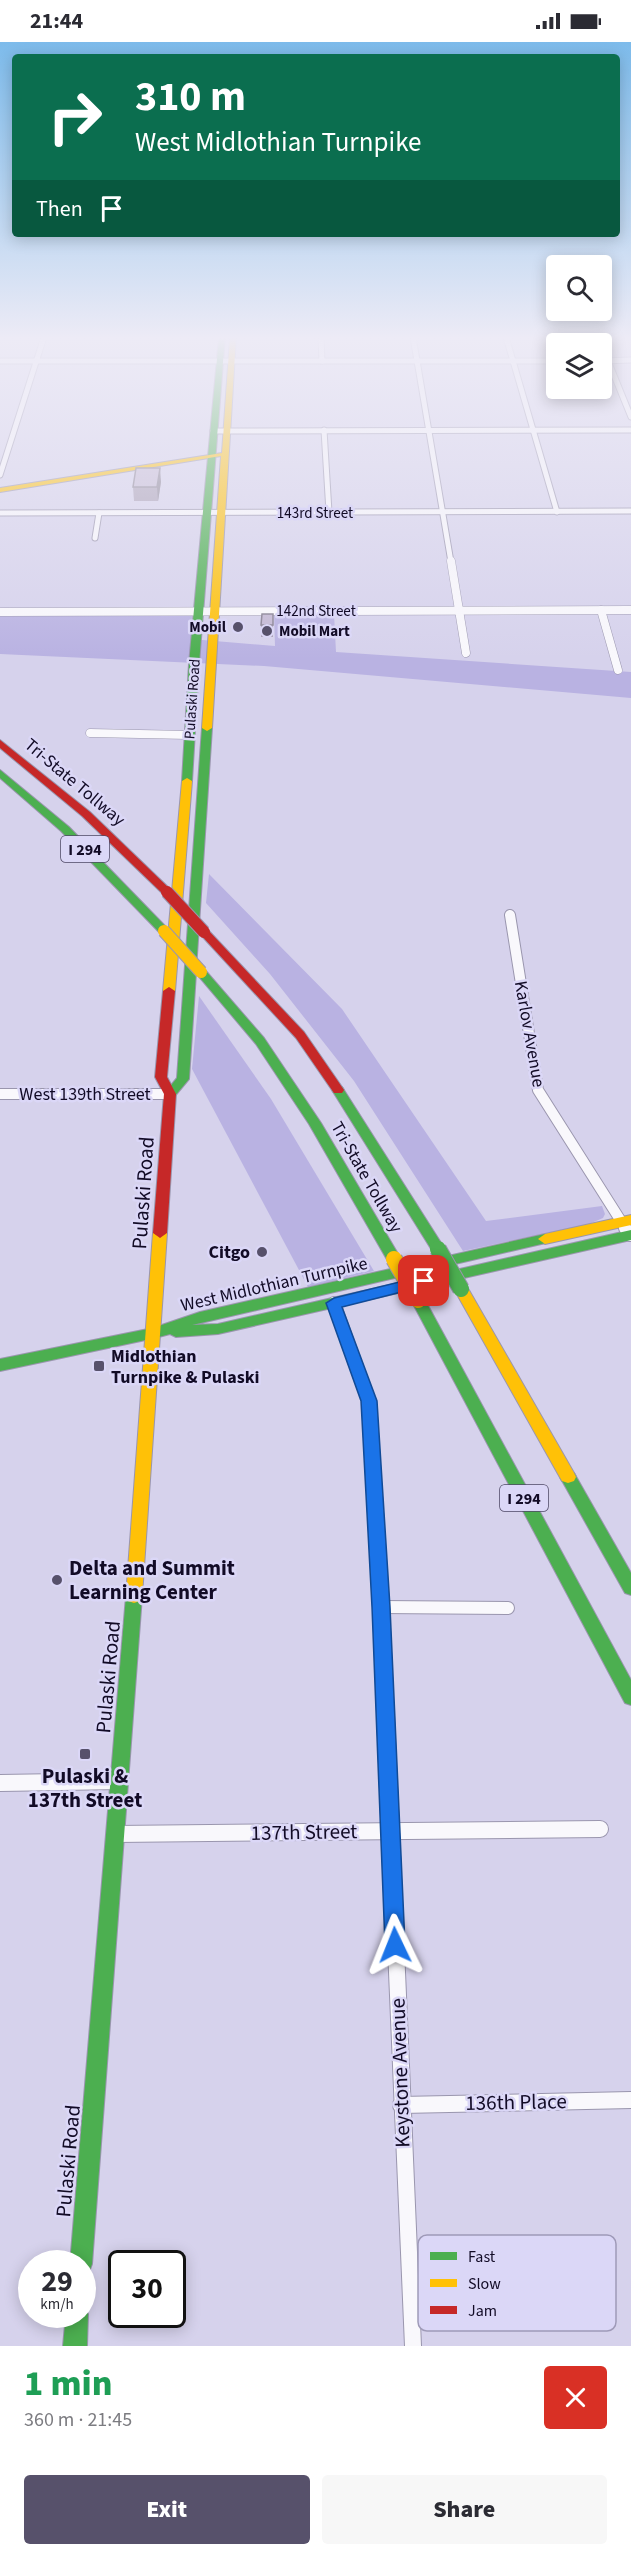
<!DOCTYPE html>
<html lang="en">
<head>
<meta charset="utf-8">
<style>
  :root { --surface:#fff; --page:#f7f7f7; --text:#2b2b33; --muted:#7c7c81; --accent:#57516b }
  body { margin:0; font-family:"Source Sans 3",sans-serif; background:var(--page); color:var(--text); height:100vh; display:flex; flex-direction:column; font-size:22px; white-space:nowrap }
  * { box-sizing:border-box; margin:0 }
  p { font-size:20px; color:var(--muted) }
  .icon { flex:none; width:33px; height:33px; fill:none; stroke:currentColor; stroke-width:2; stroke-linecap:round; stroke-linejoin:round }
  .map { position:relative; height:2304px; overflow:hidden }
  .sheet { display:flex; flex-direction:column; background:var(--surface); flex:1 }
  .sheet>* { flex:none }
  .guide { position:absolute; left:12px; top:12px; width:608px; height:183px; border-radius:6px; box-shadow:0 3px 15px #0003; background:#0b6e4f; color:#fff; overflow:hidden }
  .fabs { position:absolute; left:546px; top:213px; display:grid; gap:12px }
  .fabs a { display:grid; place-items:center; width:66px; height:66px; border-radius:6px; background:var(--surface); box-shadow:0 3px 15px #0003; font-size:30px }
  .speed { position:absolute; left:18px; top:2208px; display:flex; gap:12px; font-size:30px; font-weight:700; text-align:center }
  .speed>* { display:grid; place-content:center; width:78px; height:78px; border-radius:50%; background:var(--surface); box-shadow:0 3px 15px #0003; line-height:1 }
  .speed small { font-size:15px; font-weight:400 }
  .speed .limit { border:3px solid #111; border-radius:9px; background:#fff; color:#111 }
  .pin { position:absolute; display:grid; place-items:center; width:51px; height:51px; color:#fff; margin:-26px; border-radius:12px; box-shadow:0 3px 9px #0006 }
  .me { position:absolute; width:66px; margin:-33px; rotate:358deg; stroke-linejoin:round; filter:drop-shadow(0 0 4px #0008) }
  .turn { display:flex; align-items:center; gap:21px; height:126px; padding:0 24px; font-size:27px }
  .turn .icon { width:78px; height:78px; stroke-width:2.5 }
  .turn b { display:block; font-size:42px; line-height:51px }
  .then { display:flex; align-items:center; height:57px; padding:0 24px; background:#0003; gap:12px; font-size:22px }
  .round { display:grid; place-items:center; flex:none; width:63px; height:63px; border-radius:6px; background:var(--page) }
  .overview { display:flex; align-items:center; justify-content:space-between; height:102px; padding:0 24px }
  h1 { font-size:36px; font-weight:800; line-height:45px; color:#1e9e55 }
  .button { display:flex; gap:12px; margin-top:auto; padding:12px 24px }
  .button a { flex:1; height:69px; border-radius:6px; background:var(--accent); color:#fff; font-size:24px; font-weight:800; line-height:69px; text-align:center }
  .button a+a { background:var(--page); color:var(--text) }
  .status { display:flex; justify-content:space-between; align-items:center; height:42px; padding:0 30px; background:var(--surface); direction:ltr }
  .status svg { height:16px; fill:currentColor }
  .map>svg:first-child { display:block }
</style>
</head>
<body>
<div class="status"><b>21:44</b><svg viewBox="0 0 49 12"><path d="M0 12V9h3v3zM5 12V6h3v6zM10 12V3h3v9zM15 12V0h3v12zM26 1h20v11H26zM47 4h2v5h-2z"/></svg></div>
<div class="map">
<svg width="631" height="2304" viewBox="0 0 631 2304">
  <rect width="100%" height="100%" fill="#d6d2ec"/>
  <g fill="#b9b2e2">
    <polygon points="274,571 334,572 336,610 631,630 631,656 264,624 0,612 0,573 192,573 191,597 275,604"/>
    <polygon points="209,832 342,967 486,1179 602,1164 605,1172 603,1176 589,1182 463,1209 354,1039 270,932 206,861"/>
    <polygon points="199,954 271,1057 374,1229 308,1245 192,1027"/>
  </g>
  <g fill="none" stroke-linecap="round" stroke-linejoin="round">
    <defs>
      <g id="street-far4">
        <polyline points="321,295 322,319"/>
        <polyline points="413,295 451,520"/>
        <polyline points="506,295 557,470"/>
        <polyline points="602,304 631,375"/>
        <polyline points="0,319 556,319"/>
        <polyline points="602,319 631,318"/>
        <polyline points="324,388 329,470"/>
        <polyline points="213,389 631,388"/>
        <polyline points="0,433 44,295"/>
        <polyline points="0,471 631,469"/>
        <polyline points="95,496 99,471"/>
      </g>
      <g id="street-far3">
        <polyline points="451,519 466,611"/>
        <polyline points="601,568 618,628"/>
        <polyline points="0,570 631,568"/>
        <polyline points="90,691 189,693"/>
      </g>
      <g id="street-far2">
        <polyline points="510,873 538,1048 626,1187"/>
        <polyline points="0,1052 170,1052"/>
      </g>
      <g id="street-far1">
        <polyline points="625,1186 630,1193"/>
        <polyline points="334,1261 369,1359 386,1674"/>
        <polyline points="381,1565 508,1566"/>
      </g>
      <g id="street">
        <polyline points="386,1673 413,2304"/>
        <polyline points="0,1741 120,1739"/>
        <polyline points="116,1792 600,1787"/>
        <polyline points="401,2063 631,2058"/>
      </g>
      <g id="fast">
        <polygon points="219,295 225,295 199,622 192,739 187,742 182,739 189,622"/>
        <polygon points="207,683 212,686 196,928 205,928 264,996 321,1081 401,1217 399,1221 389,1221 309,1082 256,1002 196,931 189,1037 174,1055 170,1056 164,1052 177,1036 202,686"/>
        <polygon points="0,728 69,785 168,887 168,891 160,891 61,789 0,736"/>
        <polygon points="338,1044 342,1045 443,1204 445,1207 443,1210 433,1210 332,1048"/>
        <polygon points="631,1188 631,1198 218,1292 176,1295 170,1292 155,1296 0,1329 0,1317 153,1286 200,1270 545,1192 552,1197 550,1200 192,1283 218,1282"/>
        <polygon points="418,1253 423,1254 425,1258 631,1638 631,1663 625,1661 411,1258 413,1254"/>
        <polygon points="568,1429 574,1431 631,1531 631,1553 625,1551 560,1435 562,1431"/>
        <polygon points="134,1547 140,1549 142,1554 92,2222 89,2230 82,2233 82,2222 70,2222 126,1554 128,1549"/>
        <polygon points="82,2263 88,2272 87,2304 63,2304 66,2272 82,2272"/>
      </g>
      <g id="slow">
        <polygon points="230,295 236,295 212,686 207,689 202,686 221,414 0,450 0,446 222,411"/>
        <polygon points="187,736 192,739 175,949 169,953 163,949 182,739"/>
        <polygon points="631,1173 631,1183 545,1202 538,1197 545,1192"/>
        <polygon points="160,1186 167,1191 142,1554 140,1559 134,1561 128,1559 126,1554 153,1191"/>
        <polygon points="461,1242 466,1243 574,1431 576,1435 574,1439 568,1441 562,1439 454,1247 456,1243"/>
      </g>
      <g id="jam">
        <polygon points="0,698 90,770 171,848 171,852 163,852 82,774 0,706"/>
        <polygon points="204,887 208,888 304,990 344,1048 342,1051 334,1051 296,996 200,892 198,890"/>
        <polygon points="169,945 175,949 167,1035 176,1052 167,1191 160,1196 153,1191 164,1052 155,1035 163,949"/>
      </g>
    </defs>
    <use href="#street-far4" stroke="#9a96ae" stroke-width="7"/>
    <use href="#street-far3" stroke="#9a96ae" stroke-width="9"/>
    <use href="#street-far2" stroke="#9a96ae" stroke-width="12"/>
    <use href="#street-far1" stroke="#9a96ae" stroke-width="14"/>
    <use href="#street" stroke="#9a96ae" stroke-width="18"/>
    <use href="#fast" stroke="#9a96ae" stroke-width="2"/>
    <use href="#slow" stroke="#9a96ae" stroke-width="2"/>
    <use href="#jam" stroke="#9a96ae" stroke-width="2"/>
    <use href="#street-far4" stroke="#f9f8fc" stroke-width="5"/>
    <use href="#street-far3" stroke="#f9f8fc" stroke-width="8"/>
    <use href="#street-far2" stroke="#f9f8fc" stroke-width="10"/>
    <use href="#street-far1" stroke="#f9f8fc" stroke-width="12"/>
    <use href="#street" stroke="#f9f8fc" stroke-width="16"/>
    <use href="#fast" fill="#4caf50" fill-rule="evenodd"/>
    <use href="#slow" fill="#ffc107" fill-rule="evenodd"/>
    <use href="#jam" fill="#c62828" fill-rule="evenodd"/>
    <defs>
      <polyline id="fast-bridge" points="438,1207 461,1247"/>
      <polyline id="slow-bridge-far1" points="164,889 201,930"/>
      <polyline id="slow-bridge" points="394,1217 418,1258"/>
      <polyline id="jam-bridge" points="167,850 204,890"/>
    </defs>
    <use href="#fast-bridge" stroke="#9a96ae" stroke-width="18" stroke-linecap="butt"/>
    <use href="#slow-bridge-far1" stroke="#9a96ae" stroke-width="14" stroke-linecap="butt"/>
    <use href="#slow-bridge" stroke="#9a96ae" stroke-width="18" stroke-linecap="butt"/>
    <use href="#jam-bridge" stroke="#9a96ae" stroke-width="14" stroke-linecap="butt"/>
    <use href="#fast-bridge" stroke="#4caf50" stroke-width="16"/>
    <use href="#slow-bridge-far1" stroke="#ffc107" stroke-width="12"/>
    <use href="#slow-bridge" stroke="#ffc107" stroke-width="16"/>
    <use href="#jam-bridge" stroke="#c62828" stroke-width="12"/>
  </g>
  <g fill="#a99fb6">
    <polygon points="161,440 158,459 134,459 133,445"/>
    <polygon points="273,572 273,595 261,595 261,583"/>
  </g>
  <polygon fill="#898294" points="160,426 161,440 158,459 157,445"/>
  <g fill="#c4b9d4" stroke="#898294" stroke-width="1.5">
    <polygon points="136,426 160,426 157,445 133,445"/>
    <polygon points="262,572 273,572 273,583 261,583"/>
  </g>
  <linearGradient id="sky" x2="0" y2="1"><stop stop-color="#7dbbeb"/><stop offset="0.48" stop-color="#edebf6"/><stop offset="1" stop-color="#edebf6" stop-opacity="0"/></linearGradient>
  <rect width="631" height="617" fill="url(#sky)"/>
  <polygon fill="#1a73e8" stroke="#114b97" stroke-width="1.5" points="424,1234 431,1239 429,1243 342,1265 377,1359 390,1565 405,1903 402,1910 395,1913 388,1910 385,1903 372,1565 361,1359 326,1261 334,1256"/>
  <g fill="#57516b" stroke="#dbd7f7" stroke-width="2">
    <circle cx="238" cy="585" r="6"/>
    <circle cx="267" cy="589" r="6"/>
    <circle cx="262" cy="1210" r="6"/>
    <rect x="93" y="1318" width="12" height="12" rx="3"/>
    <circle cx="57" cy="1538" r="6"/>
    <rect x="79" y="1706" width="12" height="12" rx="3"/>
  </g>
  <g text-anchor="middle" stroke-width="5" stroke-linejoin="round" paint-order="stroke">
    <g font-size="15" fill="#120b26" stroke="#dbd7f7">
      <text x="315" y="476">143rd Street</text>
      <text x="316" y="574">142nd Street</text>
      <text transform="translate(192 657) rotate(-86)" y="5">Pulaski Road</text>
    </g>
    <g font-size="15" font-weight="bold" fill="#120b26" stroke="#dbd7f7" text-anchor="end">
      <text x="226" y="590">Mobil</text>
      <text x="279" y="594" text-anchor="start">Mobil Mart</text>
    </g>
    <g fill="#dbd7f7" stroke="#4e4865" stroke-width="1.5">
      <rect x="61" y="794" width="48" height="26" rx="4.5"/>
      <rect x="500" y="1443" width="48" height="26" rx="4.5"/>
    </g>
    <g font-size="16" font-weight="bold" fill="#120b26">
      <text x="85" y="813">I 294</text>
      <text x="524" y="1462">I 294</text>
    </g>
    <g font-size="18" fill="#120b26" stroke="#dbd7f7">
      <text transform="translate(75 740) rotate(40)" y="6">Tri-State Tollway</text>
      <text transform="translate(530 992) rotate(80)" y="6">Karlov Avenue</text>
      <text x="85" y="1058">West 139th Street</text>
      <text transform="translate(367 1135) rotate(60)" y="6">Tri-State Tollway</text>
      <text transform="translate(274 1242) rotate(-13)" y="6">West Midlothian Turnpike</text>
    </g>
    <g font-size="18" font-weight="bold" fill="#120b26" stroke="#dbd7f7" text-anchor="end">
      <text x="250" y="1216">Citgo</text>
      <text x="111" y="1320" text-anchor="start">Midlothian<tspan x="111" dy="21">Turnpike &amp; Pulaski</tspan></text>
    </g>
    <g font-size="21" fill="#120b26" stroke="#dbd7f7">
      <text transform="translate(143 1151) rotate(-86)" y="7">Pulaski Road</text>
      <text transform="translate(108 1635) rotate(-85)" y="7">Pulaski Road</text>
      <text transform="translate(304 1790) rotate(-1)" y="7">137th Street</text>
      <text transform="translate(400 2031) rotate(-92)" y="7">Keystone Avenue</text>
      <text transform="translate(516 2060) rotate(-1)" y="7">136th Place</text>
      <text transform="translate(68 2119) rotate(-85)" y="7">Pulaski Road</text>
    </g>
    <g font-size="21" font-weight="bold" fill="#120b26" stroke="#dbd7f7" text-anchor="start">
      <text x="69" y="1533">Delta and Summit<tspan x="69" dy="24">Learning Center</tspan></text>
      <text x="85" y="1741" text-anchor="middle">Pulaski &amp;<tspan x="85" dy="24">137th Street</tspan></text>
    </g>
  </g>
  <rect x="418" y="2193" width="198" height="96" rx="9" fill="#dbd7f7" stroke="#9f9ab8" stroke-width="1.5"/>
  <rect x="430" y="2210" width="27" height="8" fill="#4caf50"/>
  <rect x="430" y="2237" width="27" height="8" fill="#ffc107"/>
  <rect x="430" y="2264" width="27" height="8" fill="#c62828"/>
  <g font-size="16" fill="#120b26">
    <text x="468" y="2220">Fast</text>
    <text x="468" y="2247">Slow</text>
    <text x="468" y="2274">Jam</text>
  </g>
</svg>
<div class="fabs">
<a><svg class="icon" aria-label="search" viewBox="0 0 24 24"><circle cx="10" cy="10" r="6"/><path d="M15 15l6 6"/></svg></a>
<a><svg class="icon" aria-label="layers" viewBox="0 0 24 24"><path d="M12 4l9 5-9 5-9-5zM3 14l9 5 9-5"/></svg></a>
</div>
<div class="speed"><div>29<small>km/h</small></div><div class="limit">30</div></div>
<div class="pin" style="left:424px;top:1239px;background:#d93025"><svg class="icon" aria-label="arrive" viewBox="0 0 24 24"><path d="M6 21V4h12l-3 4 3 4H6"/></svg></div>
<svg class="me" style="left:395px;top:1903px" viewBox="-20 -20 40 40"><path d="M0-17L14 15 0 8-14 15z" fill="#1a73e8" stroke="#fff" stroke-width="4"/></svg>
<div class="guide">
<div class="turn"><svg class="icon" aria-label="right" viewBox="0 0 24 24"><path d="M7 20v-9h11M14 6l5 5-5 5"/></svg><div><b>310 m</b>West Midlothian Turnpike</div></div>
<div class="then">Then<svg class="icon" aria-label="arrive" viewBox="0 0 24 24"><path d="M6 21V4h12l-3 4 3 4H6"/></svg></div>
</div>
</div>
<section class="sheet">
<div class="overview"><div><h1>1 min</h1><p>360 m · 21:45</p></div><a class="round" style="background:#d93025;color:#fff"><svg class="icon" aria-label="close" viewBox="0 0 24 24"><path d="M6 6l12 12M18 6L6 18"/></svg></a></div>
<div class="button"><a>Exit</a><a>Share</a></div>
</section>
</body>
</html>
